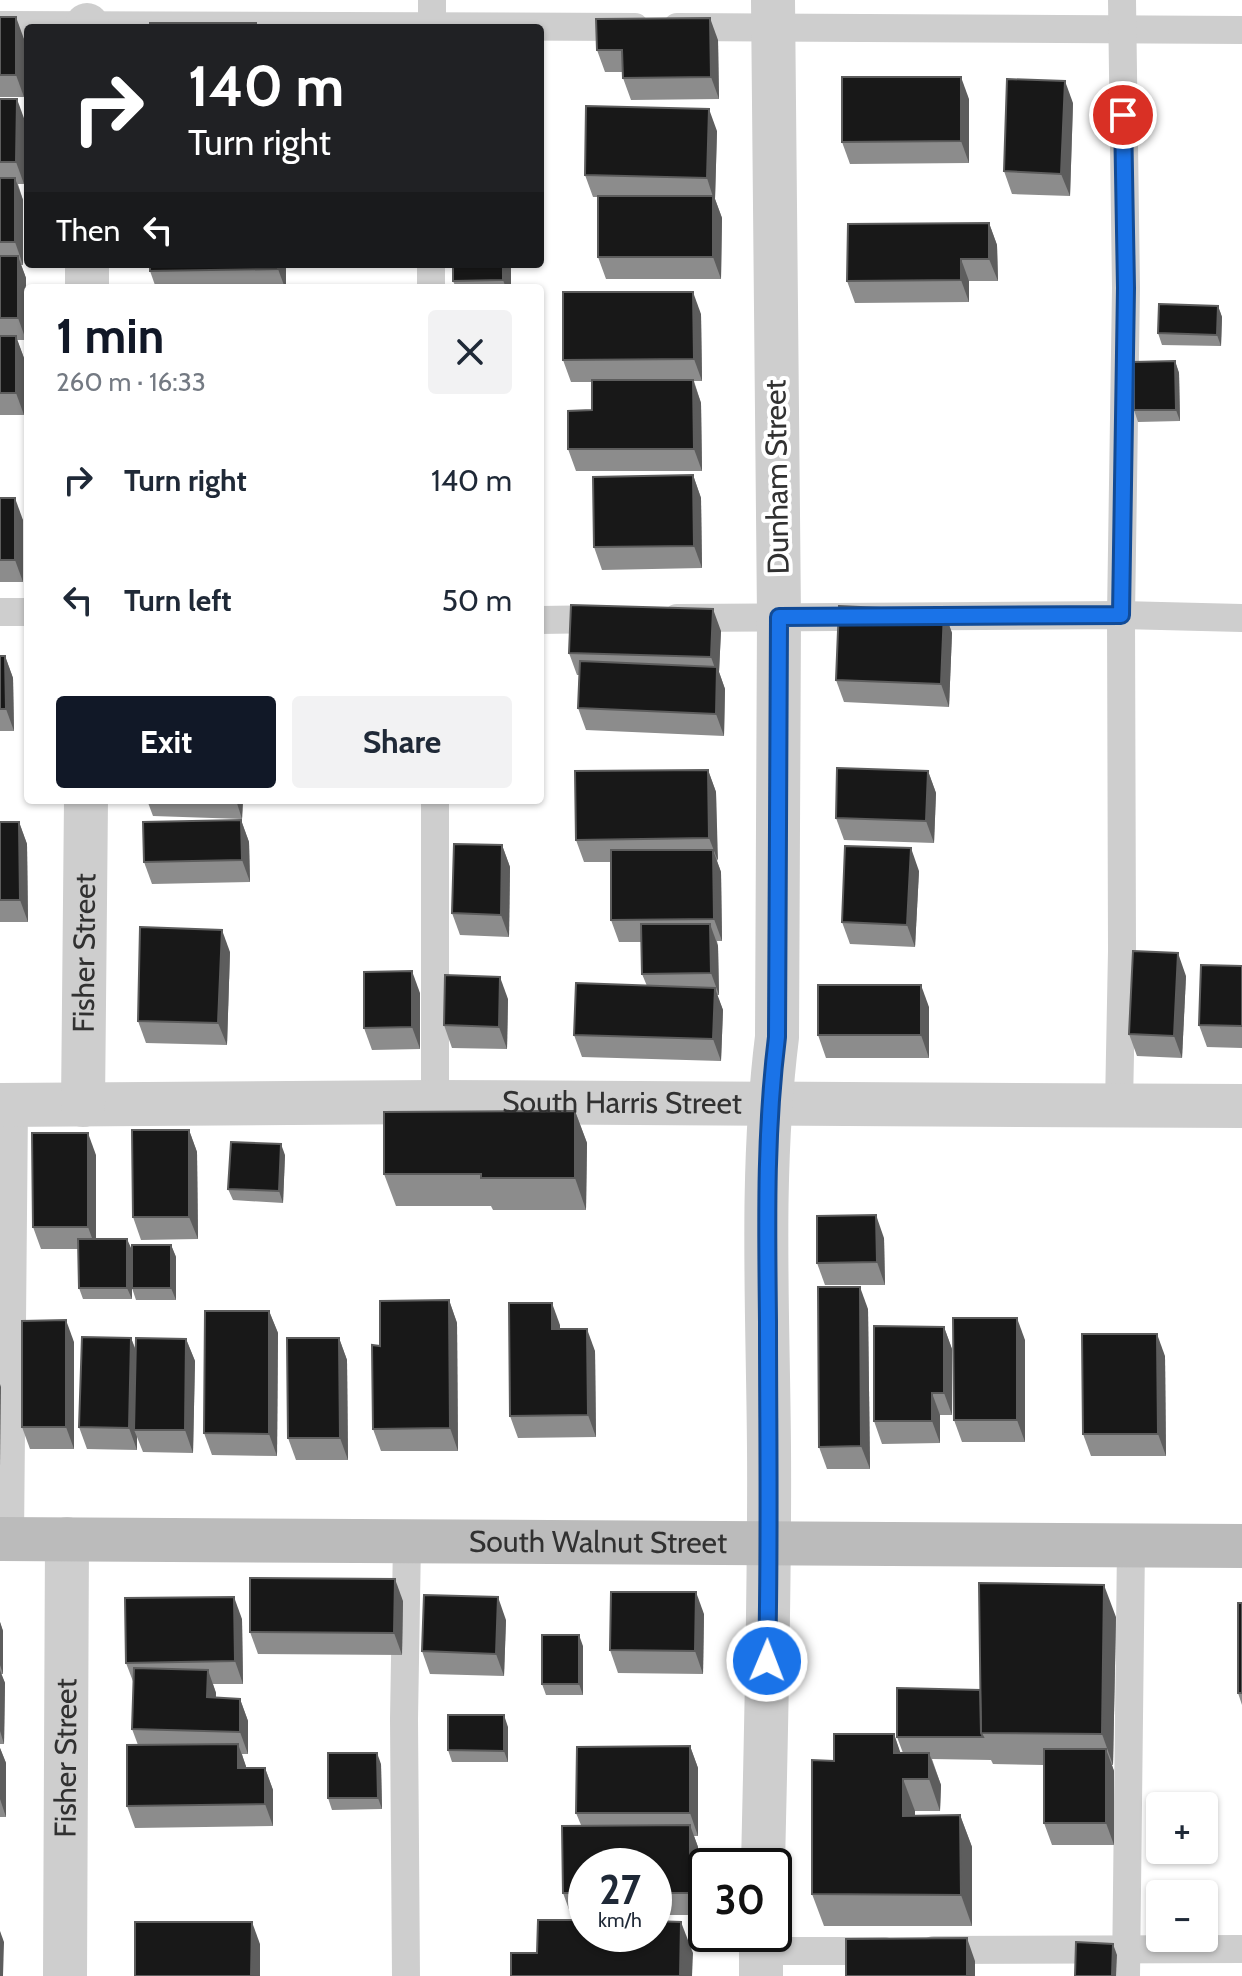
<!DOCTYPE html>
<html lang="en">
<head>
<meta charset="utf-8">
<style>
  :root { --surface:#fff; --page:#f2f2f3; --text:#1f2937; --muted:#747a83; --accent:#111827 }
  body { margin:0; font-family:Cabin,sans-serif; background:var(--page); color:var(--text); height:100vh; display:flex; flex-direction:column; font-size:30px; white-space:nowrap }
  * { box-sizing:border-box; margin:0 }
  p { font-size:26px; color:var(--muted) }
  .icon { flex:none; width:44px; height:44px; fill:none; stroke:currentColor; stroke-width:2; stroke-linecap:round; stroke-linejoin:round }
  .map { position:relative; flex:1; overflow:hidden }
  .side { position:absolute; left:24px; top:284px; width:520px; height:520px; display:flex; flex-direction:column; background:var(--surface); border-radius:8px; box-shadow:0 2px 6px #0004 }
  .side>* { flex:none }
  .guide { position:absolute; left:24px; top:24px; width:520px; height:244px; border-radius:8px; box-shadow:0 2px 6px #0004; background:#202124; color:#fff; overflow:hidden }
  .buttons { position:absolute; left:1146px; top:1792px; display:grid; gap:16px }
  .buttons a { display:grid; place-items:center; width:72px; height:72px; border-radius:8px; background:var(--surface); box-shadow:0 2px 6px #0004; font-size:40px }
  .speed { position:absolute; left:568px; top:1848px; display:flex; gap:16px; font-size:40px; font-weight:700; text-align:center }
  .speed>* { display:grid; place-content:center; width:104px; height:104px; border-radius:50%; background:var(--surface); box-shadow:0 2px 6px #0004; line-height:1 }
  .speed small { font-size:20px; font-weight:400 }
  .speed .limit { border:4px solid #111; border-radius:12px; background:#fff; color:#111 }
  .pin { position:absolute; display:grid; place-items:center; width:68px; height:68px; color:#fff; margin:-34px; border:4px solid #fff; border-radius:50%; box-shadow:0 2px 8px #0007 }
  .me { position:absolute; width:88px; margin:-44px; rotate:1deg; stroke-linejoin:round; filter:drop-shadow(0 0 6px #0008) }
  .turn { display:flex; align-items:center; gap:28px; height:168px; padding:0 32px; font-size:36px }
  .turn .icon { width:104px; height:104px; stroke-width:2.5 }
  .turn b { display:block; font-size:56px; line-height:68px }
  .then { display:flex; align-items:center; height:76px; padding:0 32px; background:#0003; gap:16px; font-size:30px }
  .round { display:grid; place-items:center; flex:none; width:84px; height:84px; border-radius:8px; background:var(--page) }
  .headline { display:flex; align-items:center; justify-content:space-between; height:136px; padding:0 32px }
  h1 { font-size:48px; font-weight:800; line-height:60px; color:var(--accent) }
  .action { display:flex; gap:16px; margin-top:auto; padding:16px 32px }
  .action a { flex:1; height:92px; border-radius:8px; background:var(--accent); color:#fff; font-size:32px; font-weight:800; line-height:92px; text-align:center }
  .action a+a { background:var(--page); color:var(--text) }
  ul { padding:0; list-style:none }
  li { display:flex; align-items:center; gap:24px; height:120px; padding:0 32px }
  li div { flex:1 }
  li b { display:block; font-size:30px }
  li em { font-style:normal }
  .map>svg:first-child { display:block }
</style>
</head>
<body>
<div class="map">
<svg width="1242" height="1976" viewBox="0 0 1242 1976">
  <rect width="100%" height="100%" fill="#fff"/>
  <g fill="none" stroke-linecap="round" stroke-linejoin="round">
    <g stroke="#cecece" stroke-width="28">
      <polyline points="0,25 635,27"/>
      <polyline points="677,27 1242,30"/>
      <polyline points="432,28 432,0"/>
      <polyline points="431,288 431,264"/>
      <polyline points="0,612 28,612"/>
      <polyline points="677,618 1121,615 1242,618"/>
      <polyline points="540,620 607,619"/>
      <polyline points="435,1102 435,800"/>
      <polyline points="1119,1105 1122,951 1121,615 1126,288 1122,0"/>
      <polyline points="10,1539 14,1105"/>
      <polyline points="934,1950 1242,1949"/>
      <polyline points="761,1951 884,1951"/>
      <polyline points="406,1976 404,1719 407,1542"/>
      <polyline points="1126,1976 1131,1545"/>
    </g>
    <g stroke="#cecece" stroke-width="44">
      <polyline points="87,25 87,28"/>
      <polyline points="87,264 87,288"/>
      <path id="s1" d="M0,1105L435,1102L1242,1106"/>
      <path id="s2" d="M83,1105L86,800"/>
      <path d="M763,1866C766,1727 770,1588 769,1448C768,1311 760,1173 777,1037L779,617L773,0"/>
      <path id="s3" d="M65,1976L67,1539"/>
      <polyline points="761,1976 761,1934"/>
    </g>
    <path stroke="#bbb" stroke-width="44" id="s4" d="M0,1539L1242,1546"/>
  </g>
  <g fill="#8c8c8c">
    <polygon points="0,17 24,39 24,97 0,97"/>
    <polygon points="718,40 719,99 631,100 623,78 623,72 605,72 597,50"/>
    <polygon points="0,99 25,121 24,184 18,184 23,200 23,265 21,265 26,278 26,340 17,340 24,358 24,415 0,415"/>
    <polygon points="969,99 969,163 850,164 842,142"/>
    <polygon points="1073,103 1070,196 1012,194 1004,171"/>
    <polygon points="717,131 715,199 722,218 721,279 606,279 598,257 598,197 593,197 585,175"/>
    <polygon points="989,223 997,245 998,281 969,281 969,302 855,303 847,281"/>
    <polygon points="150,264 286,264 286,288 156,288 150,271"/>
    <polygon points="511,264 511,288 456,288 453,281"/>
    <polygon points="1218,306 1222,317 1221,346 1162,345 1158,333"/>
    <polygon points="701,314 702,381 694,381 701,403 702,471 576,471 568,449 592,410 592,382 571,382 563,360"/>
    <polygon points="1175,361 1179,373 1180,421 1138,422 1134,410"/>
    <polygon points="693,475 701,498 702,568 602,570 594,547"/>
    <polygon points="0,498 23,520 23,582 0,582"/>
    <polygon points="944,611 952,633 949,707 844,702 836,680"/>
    <polygon points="721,631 719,672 725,689 724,736 586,730 578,708 579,675 577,675 569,653"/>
    <polygon points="0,656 5,656 13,678 14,731 0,731"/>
    <polygon points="708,770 716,792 717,861 721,872 722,941 717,941 718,946 719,995 717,995 723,1010 721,1061 582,1057 574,1035 647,986 642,974 642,942 619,942 611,920 611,862 584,862 576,840"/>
    <polygon points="928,771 936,793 934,843 844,840 836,818"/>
    <polygon points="147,800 243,800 242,819 153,816"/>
    <polygon points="241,820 249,842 250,882 152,884 144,862"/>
    <polygon points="0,822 19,822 27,844 28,922 0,922"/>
    <polygon points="502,845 510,867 509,937 460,935 452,913"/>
    <polygon points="919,871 915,947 850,944 842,922"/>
    <polygon points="230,952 227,1045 146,1043 138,1021"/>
    <polygon points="1242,966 1242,1048 1207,1047 1199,1025"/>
    <polygon points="1186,976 1182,1058 1137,1056 1129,1034"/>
    <polygon points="420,993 420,1049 372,1050 364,1028"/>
    <polygon points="508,999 507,1049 452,1048 444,1025"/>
    <polygon points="929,1007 929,1058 826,1058 818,1035"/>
    <polygon points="575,1111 587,1143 586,1210 493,1210 491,1206 396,1206 384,1174"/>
    <polygon points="189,1130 197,1152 198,1239 141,1240 133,1217"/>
    <polygon points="96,1155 96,1239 127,1239 132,1299 83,1299 79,1288 78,1249 41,1249 33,1227"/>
    <polygon points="285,1155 283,1203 233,1200 228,1189"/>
    <polygon points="884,1238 885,1285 825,1285 817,1263"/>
    <polygon points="171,1245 176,1257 176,1300 136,1300 132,1288"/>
    <polygon points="449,1300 457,1323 458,1451 381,1451 373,1429 380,1346"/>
    <polygon points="868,1309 870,1469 827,1469 819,1447"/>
    <polygon points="269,1311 278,1333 277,1456 212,1455 204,1433"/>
    <polygon points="560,1325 560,1329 595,1351 596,1437 518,1438 510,1416"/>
    <polygon points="944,1327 952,1349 952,1415 940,1415 940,1443 882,1444 874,1421"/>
    <polygon points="131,1338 136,1350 186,1339 195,1361 193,1453 143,1452 137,1437 137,1450 87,1449 79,1427"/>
    <polygon points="339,1338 347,1360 348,1460 296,1460 288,1438"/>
    <polygon points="1025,1340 1025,1442 962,1442 954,1420"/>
    <polygon points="74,1342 74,1449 30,1449 22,1427"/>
    <polygon points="1165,1356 1166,1456 1091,1456 1083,1434"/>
    <polygon points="403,1601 402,1655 258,1654 250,1632"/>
    <polygon points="1242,1603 1242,1705 1238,1693"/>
    <polygon points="704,1614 703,1674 618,1673 610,1650"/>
    <polygon points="1116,1617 1113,1765 1112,1765 1114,1771 1114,1845 1052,1845 1044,1823 1044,1765 993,1764 991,1760 932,1759 941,1785 940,1811 915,1811 915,1816 960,1815 972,1847 972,1926 824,1926 812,1894 894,1734 900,1753 903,1753 897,1737"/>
    <polygon points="242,1619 243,1684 213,1684 216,1693 216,1698 240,1699 248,1721 248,1754 242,1754 246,1768 265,1768 273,1790 273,1826 135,1828 127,1806 138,1745 132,1729 134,1684 126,1663"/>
    <polygon points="506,1620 504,1676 430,1674 422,1651"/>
    <polygon points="0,1622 3,1631 3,1674 1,1674 5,1683 4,1744 0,1744"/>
    <polygon points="583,1646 583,1695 546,1695 542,1684"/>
    <polygon points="508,1727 508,1762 452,1762 448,1750"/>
    <polygon points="690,1746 698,1768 698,1836 694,1836 698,1847 698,1915 654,1915 654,1866 586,1866 586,1915 571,1915 563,1893 581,1825 576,1813"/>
    <polygon points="0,1748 6,1763 6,1817 0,1817"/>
    <polygon points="381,1764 382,1809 332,1810 328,1798"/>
  </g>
  <g fill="#5d5d5d">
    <polygon points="16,17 24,39 24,97 16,75"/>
    <polygon points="710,18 718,40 719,99 711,77"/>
    <polygon points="961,77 969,99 969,163 961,141"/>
    <polygon points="1065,81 1073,103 1070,196 1061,174"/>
    <polygon points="17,99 25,121 24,184 16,162"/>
    <polygon points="709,109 717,131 715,199 722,218 721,279 713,257 713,197 707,178"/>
    <polygon points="15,178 23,200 23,265 15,242"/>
    <polygon points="989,223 997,245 998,281 989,259"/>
    <polygon points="18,256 26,278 26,340 18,318"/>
    <polygon points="961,259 969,281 969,302 961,280"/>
    <polygon points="278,264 286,264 286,288 285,288 278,269"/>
    <polygon points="503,264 511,264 511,288 506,288 503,280"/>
    <polygon points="693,292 701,314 702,381 694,359"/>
    <polygon points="1218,306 1222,317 1221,346 1217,335"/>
    <polygon points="16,336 24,358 24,415 16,393"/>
    <polygon points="1175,361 1179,373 1180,421 1176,410"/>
    <polygon points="693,380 701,403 702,471 694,449"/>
    <polygon points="693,475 701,498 702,568 694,546"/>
    <polygon points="15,498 23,520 23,582 15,560"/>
    <polygon points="713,609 721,631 719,672 725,689 724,736 716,714 717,674 711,657"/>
    <polygon points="944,611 952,633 949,707 941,684"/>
    <polygon points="5,656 13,678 14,731 6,709"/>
    <polygon points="708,770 716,792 718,861 709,838"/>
    <polygon points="928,771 936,793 934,843 926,821"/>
    <polygon points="236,800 243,800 242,819"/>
    <polygon points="241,820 249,842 250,882 242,860"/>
    <polygon points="19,822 27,844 28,922 20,900"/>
    <polygon points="502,845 510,867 509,937 501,915"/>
    <polygon points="911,848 919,871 915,947 907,925"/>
    <polygon points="713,850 721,872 722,941 714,919"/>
    <polygon points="710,924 718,946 719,995 711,973"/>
    <polygon points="222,930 230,952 227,1045 218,1023"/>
    <polygon points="1178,953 1186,976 1182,1058 1174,1036"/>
    <polygon points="412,971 420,993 420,1049 412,1027"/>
    <polygon points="500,977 508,999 507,1049 499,1027"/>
    <polygon points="921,985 929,1007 929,1058 921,1035"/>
    <polygon points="715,988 723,1010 721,1061 713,1039"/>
    <polygon points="575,1111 587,1143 586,1210 575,1178"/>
    <polygon points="189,1130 197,1152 198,1239 189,1217"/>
    <polygon points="88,1133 96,1155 96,1249 88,1227"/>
    <polygon points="281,1144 285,1155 283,1203 279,1191"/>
    <polygon points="876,1215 884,1238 885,1285 877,1262"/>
    <polygon points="127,1239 132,1250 132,1299 127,1288"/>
    <polygon points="171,1245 176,1257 176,1300 171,1288"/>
    <polygon points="860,1287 868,1309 870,1469 861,1446"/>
    <polygon points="449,1300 457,1323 458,1451 450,1428"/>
    <polygon points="552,1303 560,1325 560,1352 552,1329"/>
    <polygon points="269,1311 278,1333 277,1456 269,1434"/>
    <polygon points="1017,1318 1025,1340 1025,1442 1017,1420"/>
    <polygon points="66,1320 74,1342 74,1449 66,1427"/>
    <polygon points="944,1327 952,1349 952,1415 944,1393"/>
    <polygon points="587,1329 595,1351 596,1437 588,1415"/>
    <polygon points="1157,1334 1165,1356 1166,1456 1158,1434"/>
    <polygon points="131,1338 139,1360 134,1430 137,1437 137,1450 129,1428"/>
    <polygon points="339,1338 347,1360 348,1460 340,1438"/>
    <polygon points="186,1339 195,1361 193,1453 185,1430"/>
    <polygon points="0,1384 1,1387 0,1467"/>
    <polygon points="932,1393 940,1415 940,1443 932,1421"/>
    <polygon points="395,1579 403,1601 402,1655 394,1633"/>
    <polygon points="1104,1585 1116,1617 1113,1765 1102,1734"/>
    <polygon points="696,1592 704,1614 703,1674 695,1651"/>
    <polygon points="234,1597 242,1619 243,1684 235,1661"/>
    <polygon points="498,1597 506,1620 504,1676 496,1654"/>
    <polygon points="0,1622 3,1631 3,1674 0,1665"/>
    <polygon points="579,1635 583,1646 583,1695 579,1684"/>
    <polygon points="0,1670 5,1683 4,1744 0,1731"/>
    <polygon points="208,1670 216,1693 215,1720 207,1697"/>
    <polygon points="240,1699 248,1721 248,1754 240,1732"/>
    <polygon points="504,1715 508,1727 508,1762 504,1751"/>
    <polygon points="894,1734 905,1766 894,1753"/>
    <polygon points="238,1744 246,1766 246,1790 238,1768"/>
    <polygon points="690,1746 698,1768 698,1836 690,1813"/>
    <polygon points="0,1748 6,1763 6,1817 0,1799"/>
    <polygon points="1106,1749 1114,1771 1114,1845 1106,1823"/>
    <polygon points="377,1753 381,1764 382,1809 378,1798"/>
    <polygon points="929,1753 941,1785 940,1811 929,1779"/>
    <polygon points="265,1768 273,1790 273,1826 265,1804"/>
    <polygon points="903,1779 915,1811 915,1847 903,1816"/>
    <polygon points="960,1815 972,1847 972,1926 961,1895"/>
    <polygon points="690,1825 698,1847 698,1915 690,1893"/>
    <polygon points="252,1922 260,1944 260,1976 251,1976"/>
    <polygon points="681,1922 693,1953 692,1976 680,1976"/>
    <polygon points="0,1931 4,1942 3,1976 0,1976"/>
    <polygon points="967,1938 975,1961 975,1976 967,1976"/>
    <polygon points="1113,1944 1117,1955 1116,1976 1112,1976"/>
  </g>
  <g fill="#181818" stroke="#5d5d5d" stroke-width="2">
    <rect x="0" y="17" width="16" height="58"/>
    <polygon points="710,18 711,77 623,78 622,50 597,50 596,19"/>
    <rect x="150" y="23" width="106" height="5"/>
    <polygon points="842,77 961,77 961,141 842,142"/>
    <polygon points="1007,79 1065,81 1061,174 1004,171"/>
    <polygon points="0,99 17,99 16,162 0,162"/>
    <polygon points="586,106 709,109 707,178 585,175"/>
    <rect x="0" y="178" width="15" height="64"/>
    <rect x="598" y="196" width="115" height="61"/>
    <polygon points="989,223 989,259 961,259 961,280 847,281 848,224"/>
    <rect x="0" y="256" width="18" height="62"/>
    <polygon points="150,264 278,264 278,269 150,271"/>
    <polygon points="453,264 503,264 503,280 453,281"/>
    <polygon points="563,292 693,292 694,359 563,360"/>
    <polygon points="1159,304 1218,306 1217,335 1158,333"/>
    <rect x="0" y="336" width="16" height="57"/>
    <polygon points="1175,361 1176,410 1134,410 1134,362"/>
    <polygon points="592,380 693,380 694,449 568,449 568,411 592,410"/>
    <polygon points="693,475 694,546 594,547 593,477"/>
    <rect x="0" y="498" width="15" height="62"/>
    <polygon points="571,605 713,609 711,657 569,653"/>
    <polygon points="839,606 944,611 941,684 836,680"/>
    <polygon points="0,656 5,656 6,709 0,709"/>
    <polygon points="580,661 717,667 716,714 578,708"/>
    <polygon points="837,768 928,771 926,821 836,818"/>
    <polygon points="708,770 709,838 576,840 575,771"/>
    <polygon points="241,820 242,860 144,862 143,822"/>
    <polygon points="0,822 19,822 20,900 0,900"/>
    <polygon points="454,844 502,845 501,915 452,913"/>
    <polygon points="845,846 911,848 907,925 842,922"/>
    <polygon points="611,850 713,850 714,919 611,920"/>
    <polygon points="641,924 710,924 711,973 642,974"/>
    <polygon points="140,927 222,930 218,1023 138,1021"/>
    <polygon points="1133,951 1178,953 1174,1036 1129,1034"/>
    <polygon points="1201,965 1242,966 1242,1026 1199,1025"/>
    <polygon points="412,971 412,1027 364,1028 364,972"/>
    <polygon points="445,975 500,977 499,1027 444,1025"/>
    <polygon points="576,983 715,988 713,1039 574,1035"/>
    <rect x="818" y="985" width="103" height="50"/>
    <polygon points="575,1111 575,1178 481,1178 481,1174 384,1174 384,1112"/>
    <polygon points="132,1130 189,1130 189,1217 133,1217"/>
    <polygon points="32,1133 88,1133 88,1227 33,1227"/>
    <polygon points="231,1142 281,1144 279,1191 228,1189"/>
    <polygon points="876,1215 877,1262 817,1263 817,1216"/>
    <polygon points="78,1239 127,1239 127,1288 79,1288"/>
    <rect x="132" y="1245" width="39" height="43"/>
    <polygon points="818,1287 860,1287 861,1446 819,1447"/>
    <polygon points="449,1300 450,1428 373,1429 372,1345 380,1346 380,1301"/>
    <polygon points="509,1303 552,1303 552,1329 587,1329 588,1415 510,1416"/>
    <polygon points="205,1311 269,1311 269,1434 204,1433"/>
    <polygon points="953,1318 1017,1318 1017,1420 954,1420"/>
    <polygon points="66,1320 66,1427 22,1427 22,1321"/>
    <polygon points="874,1326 944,1327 944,1393 932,1393 932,1421 874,1421"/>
    <polygon points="1082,1334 1157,1334 1158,1434 1083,1434"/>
    <polygon points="82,1337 131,1338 129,1428 79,1427"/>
    <polygon points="136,1338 186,1339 185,1430 134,1430"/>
    <polygon points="287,1338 339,1338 340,1438 288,1438"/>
    <polygon points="250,1578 395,1579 394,1633 250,1632"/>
    <polygon points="979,1583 1104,1585 1102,1734 981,1733"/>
    <polygon points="611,1592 696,1592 695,1651 610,1650"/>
    <polygon points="424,1595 498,1597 496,1654 422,1651"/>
    <polygon points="234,1597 235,1661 126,1663 125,1598"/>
    <rect x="1238" y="1603" width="4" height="90"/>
    <rect x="542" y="1635" width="37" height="49"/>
    <polygon points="134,1668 208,1670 207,1697 240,1699 240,1732 132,1729"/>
    <polygon points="897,1688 980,1690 981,1733 983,1737 897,1737"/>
    <polygon points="448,1715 504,1715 504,1751 448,1750"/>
    <polygon points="834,1734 894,1734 894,1753 929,1753 929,1779 903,1779 903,1816 960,1815 961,1895 812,1894 812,1760 834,1761"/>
    <polygon points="238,1744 238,1768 265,1768 265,1804 127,1806 127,1745"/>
    <polygon points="690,1746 690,1813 576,1813 577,1747"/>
    <rect x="1044" y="1749" width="62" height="74"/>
    <polygon points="328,1753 377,1753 378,1798 328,1798"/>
    <polygon points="690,1825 690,1893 654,1893 654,1866 586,1866 586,1893 563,1893 562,1826"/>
    <polygon points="538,1920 586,1920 586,1934 654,1934 654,1921 681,1922 680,1976 511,1976 511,1953 537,1953"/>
    <polygon points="135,1922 252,1922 251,1976 135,1976"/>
    <polygon points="967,1938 967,1976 846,1976 846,1939"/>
    <polygon points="1076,1942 1113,1944 1112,1976 1075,1976"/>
  </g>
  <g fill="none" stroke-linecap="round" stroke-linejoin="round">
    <defs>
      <path id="route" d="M767,1661C770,1547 768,1434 768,1321C767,1224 765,1134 777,1037L779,617L1121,615L1126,288L1123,115"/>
    </defs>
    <use href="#route" stroke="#114b97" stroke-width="20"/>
    <use href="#route" stroke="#1a73e8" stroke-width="14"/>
  </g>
  <g text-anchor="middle" stroke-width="8" stroke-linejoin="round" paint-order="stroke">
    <g font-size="30" fill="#313131" stroke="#fff">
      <text transform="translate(777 477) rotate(-91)" y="10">Dunham Street</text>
      <text dy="10" stroke="none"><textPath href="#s2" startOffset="152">Fisher Street</textPath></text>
      <text dy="10" stroke="none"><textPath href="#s1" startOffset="622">South Harris Street</textPath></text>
      <text dy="10" stroke="none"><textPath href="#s4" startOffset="598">South Walnut Street</textPath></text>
      <text dy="10" stroke="none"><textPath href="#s3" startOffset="218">Fisher Street</textPath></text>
    </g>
  </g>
</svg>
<div class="buttons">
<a>+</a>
<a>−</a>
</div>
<div class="speed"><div>27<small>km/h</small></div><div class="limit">30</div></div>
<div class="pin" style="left:1123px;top:115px;background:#d93025"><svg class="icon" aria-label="arrive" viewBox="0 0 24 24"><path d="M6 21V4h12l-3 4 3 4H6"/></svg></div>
<svg class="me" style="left:767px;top:1661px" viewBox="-20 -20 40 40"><circle r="17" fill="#1a73e8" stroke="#fff" stroke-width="3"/><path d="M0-11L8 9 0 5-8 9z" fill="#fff"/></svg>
<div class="guide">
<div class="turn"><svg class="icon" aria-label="right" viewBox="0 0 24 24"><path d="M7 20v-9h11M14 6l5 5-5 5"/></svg><div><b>140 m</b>Turn right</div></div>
<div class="then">Then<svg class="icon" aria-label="left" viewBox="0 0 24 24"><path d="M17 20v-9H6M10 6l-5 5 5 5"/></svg></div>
</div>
<section class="side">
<div class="headline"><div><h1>1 min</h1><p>260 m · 16:33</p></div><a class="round"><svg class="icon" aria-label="close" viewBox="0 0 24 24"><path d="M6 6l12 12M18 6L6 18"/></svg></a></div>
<ul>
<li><svg class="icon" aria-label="right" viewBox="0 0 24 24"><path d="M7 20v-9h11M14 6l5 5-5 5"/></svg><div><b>Turn right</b></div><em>140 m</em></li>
<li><svg class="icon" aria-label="left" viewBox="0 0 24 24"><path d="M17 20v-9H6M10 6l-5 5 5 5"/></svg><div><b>Turn left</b></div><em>50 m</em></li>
</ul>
<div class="action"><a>Exit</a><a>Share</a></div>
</section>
</div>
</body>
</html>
